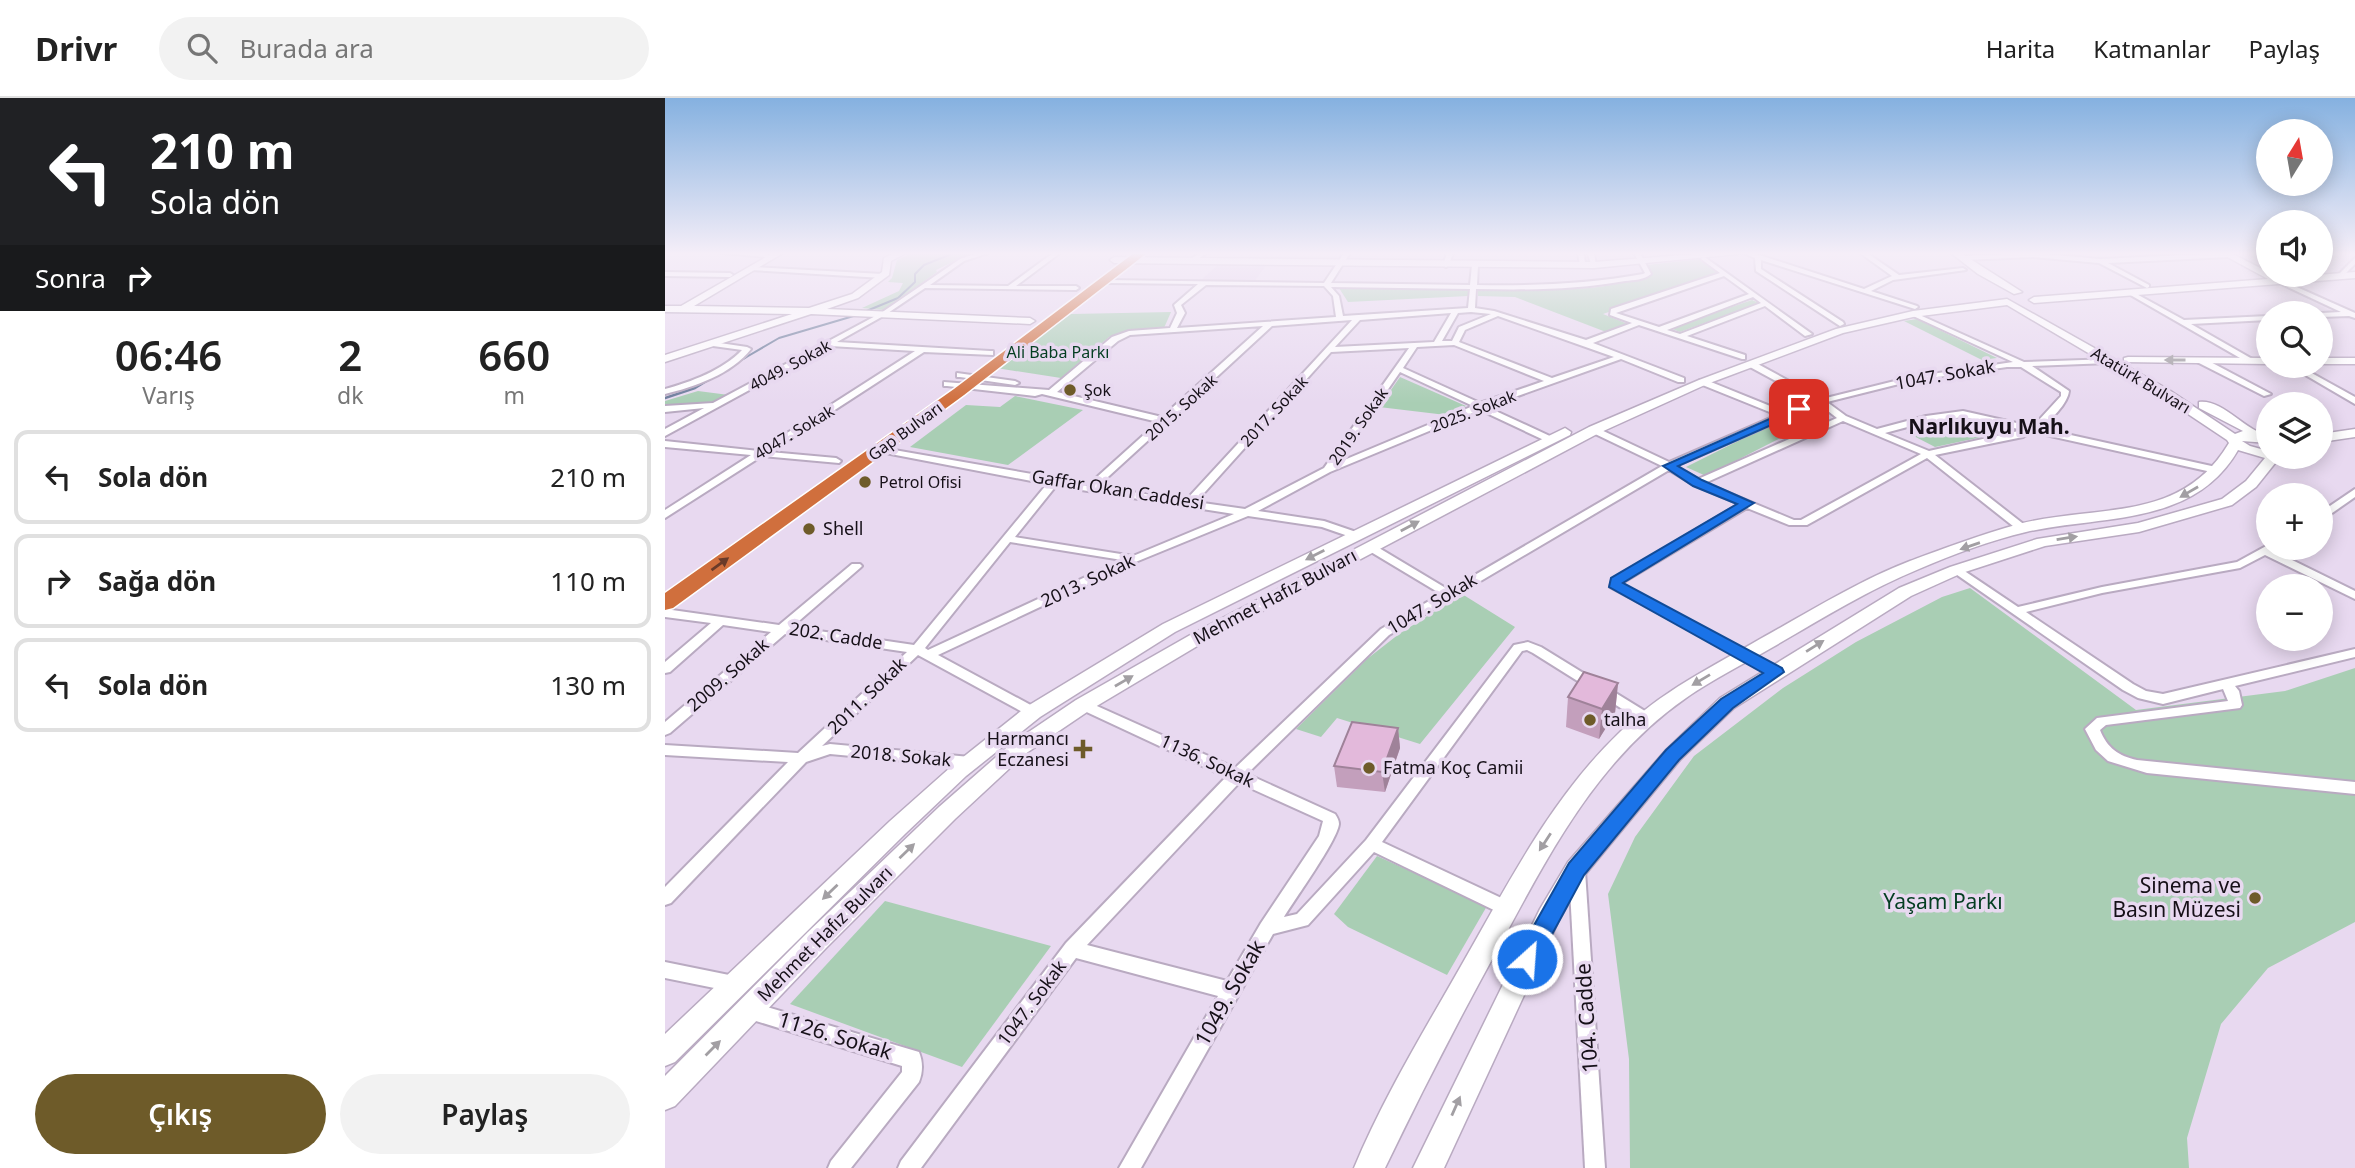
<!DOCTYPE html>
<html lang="tr">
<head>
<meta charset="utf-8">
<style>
  :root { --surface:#fff; --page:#f2f2f2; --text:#222; --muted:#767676; --line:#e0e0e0; --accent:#6e5b29 }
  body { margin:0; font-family:"Noto Sans",sans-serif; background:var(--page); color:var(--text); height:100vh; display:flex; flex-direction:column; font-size:26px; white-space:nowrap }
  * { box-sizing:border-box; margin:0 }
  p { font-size:23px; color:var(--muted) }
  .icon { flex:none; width:38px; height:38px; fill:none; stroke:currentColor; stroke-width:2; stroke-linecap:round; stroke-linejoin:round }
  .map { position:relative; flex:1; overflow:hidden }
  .details { display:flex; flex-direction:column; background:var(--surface); width:665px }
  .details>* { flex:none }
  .banner { background:#202124; color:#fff; overflow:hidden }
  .needle { width:46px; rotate:11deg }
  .buttons { position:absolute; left:1591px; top:21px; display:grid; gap:14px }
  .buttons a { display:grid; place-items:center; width:77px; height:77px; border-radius:50%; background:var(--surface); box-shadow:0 4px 18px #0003; font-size:35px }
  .pin { position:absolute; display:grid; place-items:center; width:60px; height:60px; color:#fff; margin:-30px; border-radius:14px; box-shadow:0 4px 10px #0006 }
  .me { position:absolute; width:77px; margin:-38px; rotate:26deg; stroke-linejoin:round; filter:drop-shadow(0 0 5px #0008) }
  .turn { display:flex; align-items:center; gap:24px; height:147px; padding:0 35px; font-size:32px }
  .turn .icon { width:91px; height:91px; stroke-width:2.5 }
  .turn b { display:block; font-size:49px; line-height:60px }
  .then { display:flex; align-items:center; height:66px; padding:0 35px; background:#0003; gap:14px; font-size:26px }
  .eta { display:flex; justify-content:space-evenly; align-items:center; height:119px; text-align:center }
  .eta b { font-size:42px; font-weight:600; line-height:49px }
  .primary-button { display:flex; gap:14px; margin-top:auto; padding:14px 35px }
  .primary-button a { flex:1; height:80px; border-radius:42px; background:var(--accent); color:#fff; font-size:28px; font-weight:600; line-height:80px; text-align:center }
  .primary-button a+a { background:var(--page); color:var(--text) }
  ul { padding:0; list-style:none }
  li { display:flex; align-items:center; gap:21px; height:94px; margin:0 14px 10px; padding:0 21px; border:4px solid var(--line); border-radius:14px }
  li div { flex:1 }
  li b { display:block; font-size:26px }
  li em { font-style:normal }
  header { display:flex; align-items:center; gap:42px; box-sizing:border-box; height:98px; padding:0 35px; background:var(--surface); border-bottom:2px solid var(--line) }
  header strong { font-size:33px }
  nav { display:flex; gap:38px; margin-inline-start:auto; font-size:24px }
  .search { width:490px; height:63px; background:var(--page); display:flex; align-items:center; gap:18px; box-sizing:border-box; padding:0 24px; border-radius:38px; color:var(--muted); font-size:26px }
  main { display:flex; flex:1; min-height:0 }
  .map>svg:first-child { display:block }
</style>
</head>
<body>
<header>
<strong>Drivr</strong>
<div class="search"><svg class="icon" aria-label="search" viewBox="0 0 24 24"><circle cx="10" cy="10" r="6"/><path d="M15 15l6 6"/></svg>Burada ara</div>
<nav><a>Harita</a><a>Katmanlar</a><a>Paylaş</a></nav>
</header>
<main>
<section class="details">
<div class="banner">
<div class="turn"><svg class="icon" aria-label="left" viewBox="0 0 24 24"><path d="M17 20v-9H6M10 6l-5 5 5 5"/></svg><div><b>210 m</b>Sola dön</div></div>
<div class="then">Sonra<svg class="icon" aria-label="right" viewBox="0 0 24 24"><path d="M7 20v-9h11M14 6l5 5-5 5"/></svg></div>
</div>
<div class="eta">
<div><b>06:46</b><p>Varış</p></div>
<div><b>2</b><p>dk</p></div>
<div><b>660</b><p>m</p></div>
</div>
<ul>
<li><svg class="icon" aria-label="left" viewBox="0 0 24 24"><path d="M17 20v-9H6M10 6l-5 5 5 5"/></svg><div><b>Sola dön</b></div><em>210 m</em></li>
<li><svg class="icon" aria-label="right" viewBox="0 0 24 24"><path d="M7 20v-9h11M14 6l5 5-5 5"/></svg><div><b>Sağa dön</b></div><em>110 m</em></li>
<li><svg class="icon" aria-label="left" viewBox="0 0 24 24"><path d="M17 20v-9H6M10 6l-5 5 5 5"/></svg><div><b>Sola dön</b></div><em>130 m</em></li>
</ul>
<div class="primary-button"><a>Çıkış</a><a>Paylaş</a></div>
</section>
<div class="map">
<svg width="1690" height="1070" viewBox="0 0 1690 1070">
  <rect width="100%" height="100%" fill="#e8d9f0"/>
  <polygon fill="#dfccea" points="555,165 602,166 589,184 535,183"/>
  <g fill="#a9ceb4">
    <polygon points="248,155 316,155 298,159 271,172 272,174 219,212 197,210 234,193 238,185 223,184 227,180 232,162"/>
    <path d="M1035,161L1054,175L938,216L963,226L941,234L850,199L813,198V191C869,191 934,197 987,176L982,167Z"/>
    <polygon points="674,190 804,191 803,198 683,204"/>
    <polygon points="1087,202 1094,205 1015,234 1005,230"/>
    <polygon points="506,214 499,230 474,231 444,239 396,280 331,270 406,216"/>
    <polygon points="1252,221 1332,260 1317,262 1239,223"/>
    <polygon points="735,279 801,308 781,317 714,309"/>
    <polygon points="33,293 64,297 53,303 0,310 0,303"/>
    <polygon points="350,298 418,312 343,367 245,349 301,307 335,309"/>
    <polygon points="1310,321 1355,331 1270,349 1241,334"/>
    <polygon points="1109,325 1129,333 1041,378 1021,369"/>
    <polygon points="1305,490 1471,612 1620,593 1690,570 1690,824 1603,870 1556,926 1522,1040 1524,1070 965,1070 964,961 943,796 970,739 1029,658 1118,590 1191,544 1277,499"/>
    <polygon points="797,496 850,529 755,646 672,620 656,639 631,631 702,561 734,536"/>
    <polygon points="712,758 822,808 782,877 683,829 669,816"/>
    <polygon points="220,803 386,848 297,969 125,906"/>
  </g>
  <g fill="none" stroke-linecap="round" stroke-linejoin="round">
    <g stroke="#6d7d9c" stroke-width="2">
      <polyline points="199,214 233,200 250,184 250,176 259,167 289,155"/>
      <polyline points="78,261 114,240 192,217"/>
    </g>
    <polyline stroke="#6d7d9c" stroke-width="2.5" points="0,300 30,290 81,259"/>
    <defs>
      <g id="street">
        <polygon points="57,155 100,155 104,157 101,159"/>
        <polygon points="313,155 323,155 299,163 265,187 343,188 388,155 395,155 351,188 411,188 414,190 411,192 260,190 220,217 172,244 325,253 328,253 328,257 259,254 105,354 171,360 176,363 174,365 97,358 0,420 0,412 86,357 0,349 0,343 94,353 250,253 165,248 0,338 0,331 39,310 0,314 0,308 48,305 216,215 295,161"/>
        <polygon points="535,155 542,155 530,163 526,163 526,161"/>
        <path d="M679,155H685L666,185L805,187L807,167L810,165L813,167L812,187C868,188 922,186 978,176L980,175L969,155H975L986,176C979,182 969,182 960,183C911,192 861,192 811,191L810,210L829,213L921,242L967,225L945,217L946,211L1055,175L1036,161L1038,158L1147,236L1140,238L1100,208L1022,238L1080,257V261H1077L974,227L928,245L1019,280V284H1013L956,261L822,309L887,339V343H881L815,312L665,374L593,413L659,423L694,435L695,437L694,439H686L657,429L583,418L473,463L273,557L373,611L375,614L373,617H363L253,557L157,648L165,646L305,659L310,660L312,664L310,668L305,669L165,656L141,664L6,805L0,807V789L123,664L0,657V647L133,655L242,554L120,536L5,635L0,637V624L106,534L58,527L5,574L0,575V564L46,525L0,519V511L114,527L187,466H195L197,468L195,470L127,529L249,547L382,386L215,354L212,353V349L390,380L422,388L493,324L377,296L370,298L282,288H279V284L384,292L447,239L464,233L505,230L512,215L509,207L533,186L443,185L440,183L441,182L659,185ZM1059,178L1084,196L994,229L951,215ZM541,187L659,188L668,198L671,219L512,230L520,215L516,207ZM666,189L805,191L803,210L678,218L674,198ZM1088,199L1096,205L1015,236L1002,232ZM806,214L826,216L794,229L787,243H777L793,215ZM786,215L769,244L670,249L695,222ZM833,218L949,259L887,280L794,244L800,232ZM687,222L521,402L432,389L501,326L504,325L505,322L607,228ZM598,228L497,319L392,294L453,243L465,237ZM789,247L879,283L815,305L738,270L752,249ZM744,250L659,370L580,411L531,404L666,254ZM735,274L808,308L672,365ZM391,388L569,416L468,458L350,439ZM345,444L457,462L263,552L260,550Z"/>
        <polygon points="782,155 788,155 784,167 781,169 778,167"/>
        <polygon points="913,155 919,155 920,168 915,167"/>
        <polygon points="923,155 929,155 931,168 926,167"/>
        <polygon points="1078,155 1088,155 1199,191 1227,178 1195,155 1202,155 1234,177 1298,170 1301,172 1228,182 1206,193 1252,208 1253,209 1250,211 1096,162 1096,171 1178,224 1179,226 1175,228 1091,173 1090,160"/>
        <polygon points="1368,155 1435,161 1563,155 1566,157 1563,159 1443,165 1484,187 1484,189 1482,190 1434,165 1368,159 1298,162 1295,160 1298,158"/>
        <polygon points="1690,160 1690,166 1678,178 1674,178 1674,176"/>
        <polygon points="88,169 218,176 221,178 218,180 86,172"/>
        <polygon points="0,174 65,175 68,177 65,179 0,178"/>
        <polygon points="1610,181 1614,181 1690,215 1690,220 1684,218 1656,219 1656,215 1676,214 1610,183"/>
        <polygon points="1462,193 1466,193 1519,222 1603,218 1603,222 1526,226 1589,262 1582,264 1462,195"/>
        <path d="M1248,214L1359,264L1447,261L1448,263L1444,265L1367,268L1404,293C1403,305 1385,324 1374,330L1551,369L1556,372L1551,375L1367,334L1358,339L1270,357L1361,428L1362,430L1361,432H1353L1262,360L1142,427H1124L1082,410L957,485V487L1116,571L1117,574L1116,577L1111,578L945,489L947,482L1074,406L1029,387L1004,372L724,537L582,676L670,716C672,719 674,722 674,726C672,743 630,801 619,819L632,816L701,742L849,547L863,544L876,549L988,618L990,621L988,624H978L868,555L862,552L857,553L717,744L847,805L849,810L847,815L841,817L835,815L709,754L643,827L608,836L476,1070H454L553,898L411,860L256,1070H233L236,1063L401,845L561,679L413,610L411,607L413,604H423L570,670L716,531L776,496L701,451L700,449L701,447H709L784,492L997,368L926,334V330H932L1004,364L1112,317L1035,286V282H1041L1120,314L1148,303L1085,269V265H1091L1157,301L1246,279L1348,264L1246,217L1244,216ZM1342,269H1356L1396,294V298L1373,323L1365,328L1298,313L1261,318L1212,331L1181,318L1162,304L1246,283ZM1154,306L1172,320L1033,381L1011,368ZM1298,319L1358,332L1264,353L1220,335L1261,324ZM1178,323L1256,356L1136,422H1129L1040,385ZM574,685L658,723L654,738L596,825L562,883L422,847Z"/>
        <path d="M48,244L82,249L86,251C67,276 29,289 0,296V291C26,284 58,272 77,252L48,248Z"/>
        <polygon points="1532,260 1538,260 1606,296 1599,298 1532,264"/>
        <polygon points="1625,268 1634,268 1690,299 1690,306"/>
        <polygon points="292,275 350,283 354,285 350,287 295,279 292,279"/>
        <polygon points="1690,391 1690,399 1660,420 1656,421 1656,414"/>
        <path d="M1603,447V450H1611L1609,453L1690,493V501L1600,457L1575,470L1437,495L1361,514L1468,586L1481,593L1498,596L1690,551V559L1570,588L1574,593L1577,607L1575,610L1441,627L1435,632C1442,650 1454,658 1472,662L1690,684V696L1482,675L1443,663L1431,652L1420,631L1432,620L1563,603L1558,591L1498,606L1473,600L1458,592L1285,472L1291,469L1295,470L1353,509L1437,489L1572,464Z"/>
        <polygon points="912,766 918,768 920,773 940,1070 920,1070 904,773 906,768"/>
        <polygon points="0,864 69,878 75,880 78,886 75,892 69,894 0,880"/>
        <path d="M85,904L254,954C258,964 258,974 254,984L186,1070H163L166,1063L237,974V968L78,919L76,913L78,907Z"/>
      </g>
      <g id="secondary">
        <polygon points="108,155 118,155 29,208 144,210 187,196 217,174 219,160 230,155 241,155 226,163 224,177 193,200 162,211 365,220 370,223 365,226 146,216 0,264 0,257 127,216 0,214 0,208 16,208"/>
        <polygon points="1044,155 1083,155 929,170 449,165 445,162 449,159 929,164"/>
        <polygon points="1286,155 1296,155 1357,194 1349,196 1313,176"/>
        <polygon points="1555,155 1566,155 1603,174 1603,177 1615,180 1690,174 1690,180 1369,205 1364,202 1369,199 1603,181"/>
        <path d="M1342,201L1504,292L1570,336L1578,333L1534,310V304C1558,301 1581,334 1603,337V345L1577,343L1585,348L1603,353V359H1615L1591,389L1567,407L1474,434L1380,448L1297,475L1246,498L1069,610L1015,662L919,778L893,824L779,1070H748L875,811L903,764L1001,652L1055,600L1234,490L1285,469L1372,441L1473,425L1557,401L1581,383L1600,360L1573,352C1529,429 1436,417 1361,434C1327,442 1286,457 1254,471C1203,492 1156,521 1108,549C1079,566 1048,581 1021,600C930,663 882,760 831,854C792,925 755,997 720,1070H689C718,1000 759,933 796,868C843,786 886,700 955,634C995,594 1047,569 1095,541C1144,514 1193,483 1245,463C1280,450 1317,436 1354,426C1432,406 1516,426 1564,345L1562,342L1496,298L1342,207L1248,219L1178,235L1042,286L934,335L539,544L425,612L360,656L290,721L161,850L10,1008L0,1012V978L143,834L274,709L346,646L411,602L527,536L924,329L1034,282L1171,231L1248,213Z"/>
        <polygon points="1463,259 1603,260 1603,266 1459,264 1459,260"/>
        <rect x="1656" y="260" width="34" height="6"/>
        <polygon points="900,330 906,334 905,337 510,534 375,619 301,678 241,735 10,964 0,968 0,936 225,723 287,668 361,609 498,526"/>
        <polygon points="1690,331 1690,339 1656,344 1656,336"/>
      </g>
      <polygon id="highway" points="469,155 482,155 299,297 8,510 0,512 0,495 289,291"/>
    </defs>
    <use href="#street" stroke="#b9aac1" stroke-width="4"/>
    <use href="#secondary" stroke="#b9aac1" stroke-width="3"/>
    <use href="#highway" stroke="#fff" stroke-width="3"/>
    <use href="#street" fill="#fff" fill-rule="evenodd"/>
    <use href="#secondary" fill="#fff" fill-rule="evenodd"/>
    <use href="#highway" fill="#d06f3d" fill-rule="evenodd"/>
  </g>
  <g fill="#c39fbc">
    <polygon points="953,585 950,615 934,641 901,629 903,599"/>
    <polygon points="733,630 735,650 720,694 672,689 669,668"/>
  </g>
  <g fill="#9f8299">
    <polygon points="953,585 950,615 934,641 937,611"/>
    <polygon points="733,630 735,650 720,694 717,674"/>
  </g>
  <g fill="#e3b9db" stroke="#9f8299" stroke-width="2">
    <polygon points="919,574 953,585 937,611 903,599"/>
    <polygon points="687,624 733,630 717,674 669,668"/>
  </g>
  <defs><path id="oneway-solid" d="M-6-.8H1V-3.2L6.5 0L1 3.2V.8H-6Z" transform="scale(1.75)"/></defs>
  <g fill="#a29fa3">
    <use href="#oneway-solid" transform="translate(1510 262) rotate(-180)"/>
    <use href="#oneway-solid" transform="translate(1524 394) rotate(150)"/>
    <use href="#oneway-solid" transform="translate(745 428) rotate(-28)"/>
    <use href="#oneway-solid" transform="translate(1402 440) rotate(-9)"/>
    <use href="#oneway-solid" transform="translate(1305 448) rotate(161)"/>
    <use href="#oneway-solid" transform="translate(650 457) rotate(153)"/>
    <use href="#oneway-solid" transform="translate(1150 548) rotate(-32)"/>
    <use href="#oneway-solid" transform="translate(1036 582) rotate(149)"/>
    <use href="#oneway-solid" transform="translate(459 583) rotate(-30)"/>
    <use href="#oneway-solid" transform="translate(880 744) rotate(123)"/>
    <use href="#oneway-solid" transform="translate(242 753) rotate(-44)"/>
    <use href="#oneway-solid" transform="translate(165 794) rotate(136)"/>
    <use href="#oneway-solid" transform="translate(48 950) rotate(-45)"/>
    <use href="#oneway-solid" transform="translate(791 1008) rotate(-66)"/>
  </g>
  <use fill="#6a3b29" href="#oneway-solid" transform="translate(55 466) rotate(-36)"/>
  <linearGradient id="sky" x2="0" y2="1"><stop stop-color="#85b1e0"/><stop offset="0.51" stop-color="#f5eef8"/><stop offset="1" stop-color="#f5eef8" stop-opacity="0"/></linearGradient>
  <rect width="1690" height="305" fill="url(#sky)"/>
  <polygon fill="#1a73e8" stroke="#114b97" stroke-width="2" points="1134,308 1140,311 1138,313 1013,368 1037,382 1089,405 958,485 1117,570 1119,574 1068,610 1014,662 919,777 870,868 862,871 854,868 851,861 854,854 904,765 1001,652 1056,601 1098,575 944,489 946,480 1072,406 1028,388 998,368"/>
  <g fill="#6e5b29" stroke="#e8d9f0" stroke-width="2.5">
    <circle cx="405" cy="292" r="7"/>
    <circle cx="200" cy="384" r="7"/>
    <circle cx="144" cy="431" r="7"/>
    <circle cx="925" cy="622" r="7"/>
    <path d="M414.5 640.5h7v7h7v7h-7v7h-7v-7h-7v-7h7z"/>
    <circle cx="704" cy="670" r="7"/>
    <circle cx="1590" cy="800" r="7"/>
  </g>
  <g text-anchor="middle" stroke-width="7" stroke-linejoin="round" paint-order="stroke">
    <g font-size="16" fill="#043e21" stroke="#e8d9f0">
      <text x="393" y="260">Ali Baba Parkı</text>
    </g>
    <g font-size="16" fill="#161018" stroke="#e8d9f0">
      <text transform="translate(125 267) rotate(-28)" y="6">4049. Sokak</text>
      <text transform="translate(1476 282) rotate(31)" y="6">Atatürk Bulvarı</text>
      <text transform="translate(516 309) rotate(-42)" y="6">2015. Sokak</text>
      <text transform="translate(609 313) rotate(-47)" y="6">2017. Sokak</text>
      <text transform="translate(808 313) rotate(-21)" y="6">2025. Sokak</text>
      <text transform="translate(693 328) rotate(-55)" y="6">2019. Sokak</text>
      <text transform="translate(240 333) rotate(-36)" y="6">Gap Bulvarı</text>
      <text transform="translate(129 334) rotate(-31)" y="6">4047. Sokak</text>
    </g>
    <g font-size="16" fill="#161018" stroke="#e8d9f0" text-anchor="start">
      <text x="419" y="298">Şok</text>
      <text x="214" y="390">Petrol Ofisi</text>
    </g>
    <g font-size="18" fill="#161018" stroke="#e8d9f0">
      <text transform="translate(1280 277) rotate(-10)" y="6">1047. Sokak</text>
      <text transform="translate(453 392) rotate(9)" y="6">Gaffar Okan Caddesi</text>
      <text transform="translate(423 483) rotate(-25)" y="6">2013. Sokak</text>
      <text transform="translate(610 499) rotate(-28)" y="6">Mehmet Hafız Bulvarı</text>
      <text transform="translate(767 506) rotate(-31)" y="6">1047. Sokak</text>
      <text transform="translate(171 538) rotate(9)" y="6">202. Cadde</text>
      <text transform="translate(63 577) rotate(-41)" y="6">2009. Sokak</text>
      <text transform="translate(202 598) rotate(-44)" y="6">2011. Sokak</text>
      <text transform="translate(236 658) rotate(5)" y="6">2018. Sokak</text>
      <text transform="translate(542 663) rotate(25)" y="6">1136. Sokak</text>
      <text transform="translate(160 836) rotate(-45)" y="6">Mehmet Hafız Bulvarı</text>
      <text transform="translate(367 905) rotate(-53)" y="6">1047. Sokak</text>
    </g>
    <g font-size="18" fill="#161018" stroke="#e8d9f0" text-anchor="start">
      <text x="158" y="437">Shell</text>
      <text x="939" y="628">talha</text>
      <text x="404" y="647" text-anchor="end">Harmancı<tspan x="404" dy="21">Eczanesi</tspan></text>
      <text x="718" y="676">Fatma Koç Camii</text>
    </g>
    <g font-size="21" font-weight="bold" fill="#161018" stroke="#e8d9f0">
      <text x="1324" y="336">Narlıkuyu Mah.</text>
    </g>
    <g font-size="21" fill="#161018" stroke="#e8d9f0" text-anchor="end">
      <text x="1576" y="795">Sinema ve<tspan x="1576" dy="24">Basın Müzesi</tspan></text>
    </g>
    <g font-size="21" fill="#043e21" stroke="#e8d9f0">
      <text x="1278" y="811">Yaşam Parkı</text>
    </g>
    <g font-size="21" fill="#161018" stroke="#e8d9f0">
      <text transform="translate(565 895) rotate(-60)" y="7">1049. Sokak</text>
      <text transform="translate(922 920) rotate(-94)" y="7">104. Cadde</text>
      <text transform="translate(170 938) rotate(17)" y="7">1126. Sokak</text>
    </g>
  </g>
</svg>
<div class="buttons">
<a><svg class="needle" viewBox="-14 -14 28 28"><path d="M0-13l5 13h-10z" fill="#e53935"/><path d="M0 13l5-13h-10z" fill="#767676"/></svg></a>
<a><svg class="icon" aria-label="sound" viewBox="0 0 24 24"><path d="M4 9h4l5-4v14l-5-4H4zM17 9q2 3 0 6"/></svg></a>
<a><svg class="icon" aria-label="search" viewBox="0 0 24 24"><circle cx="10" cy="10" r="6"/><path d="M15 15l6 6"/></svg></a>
<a><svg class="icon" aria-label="layers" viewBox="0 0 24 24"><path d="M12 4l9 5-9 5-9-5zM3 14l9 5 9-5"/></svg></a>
<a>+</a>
<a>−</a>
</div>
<div class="pin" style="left:1134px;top:311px;background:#d93025"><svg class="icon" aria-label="arrive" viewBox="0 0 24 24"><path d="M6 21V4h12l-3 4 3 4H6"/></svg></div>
<svg class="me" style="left:862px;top:861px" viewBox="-20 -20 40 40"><circle r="17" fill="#1a73e8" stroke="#fff" stroke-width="3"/><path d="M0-11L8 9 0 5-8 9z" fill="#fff"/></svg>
</div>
</main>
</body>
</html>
